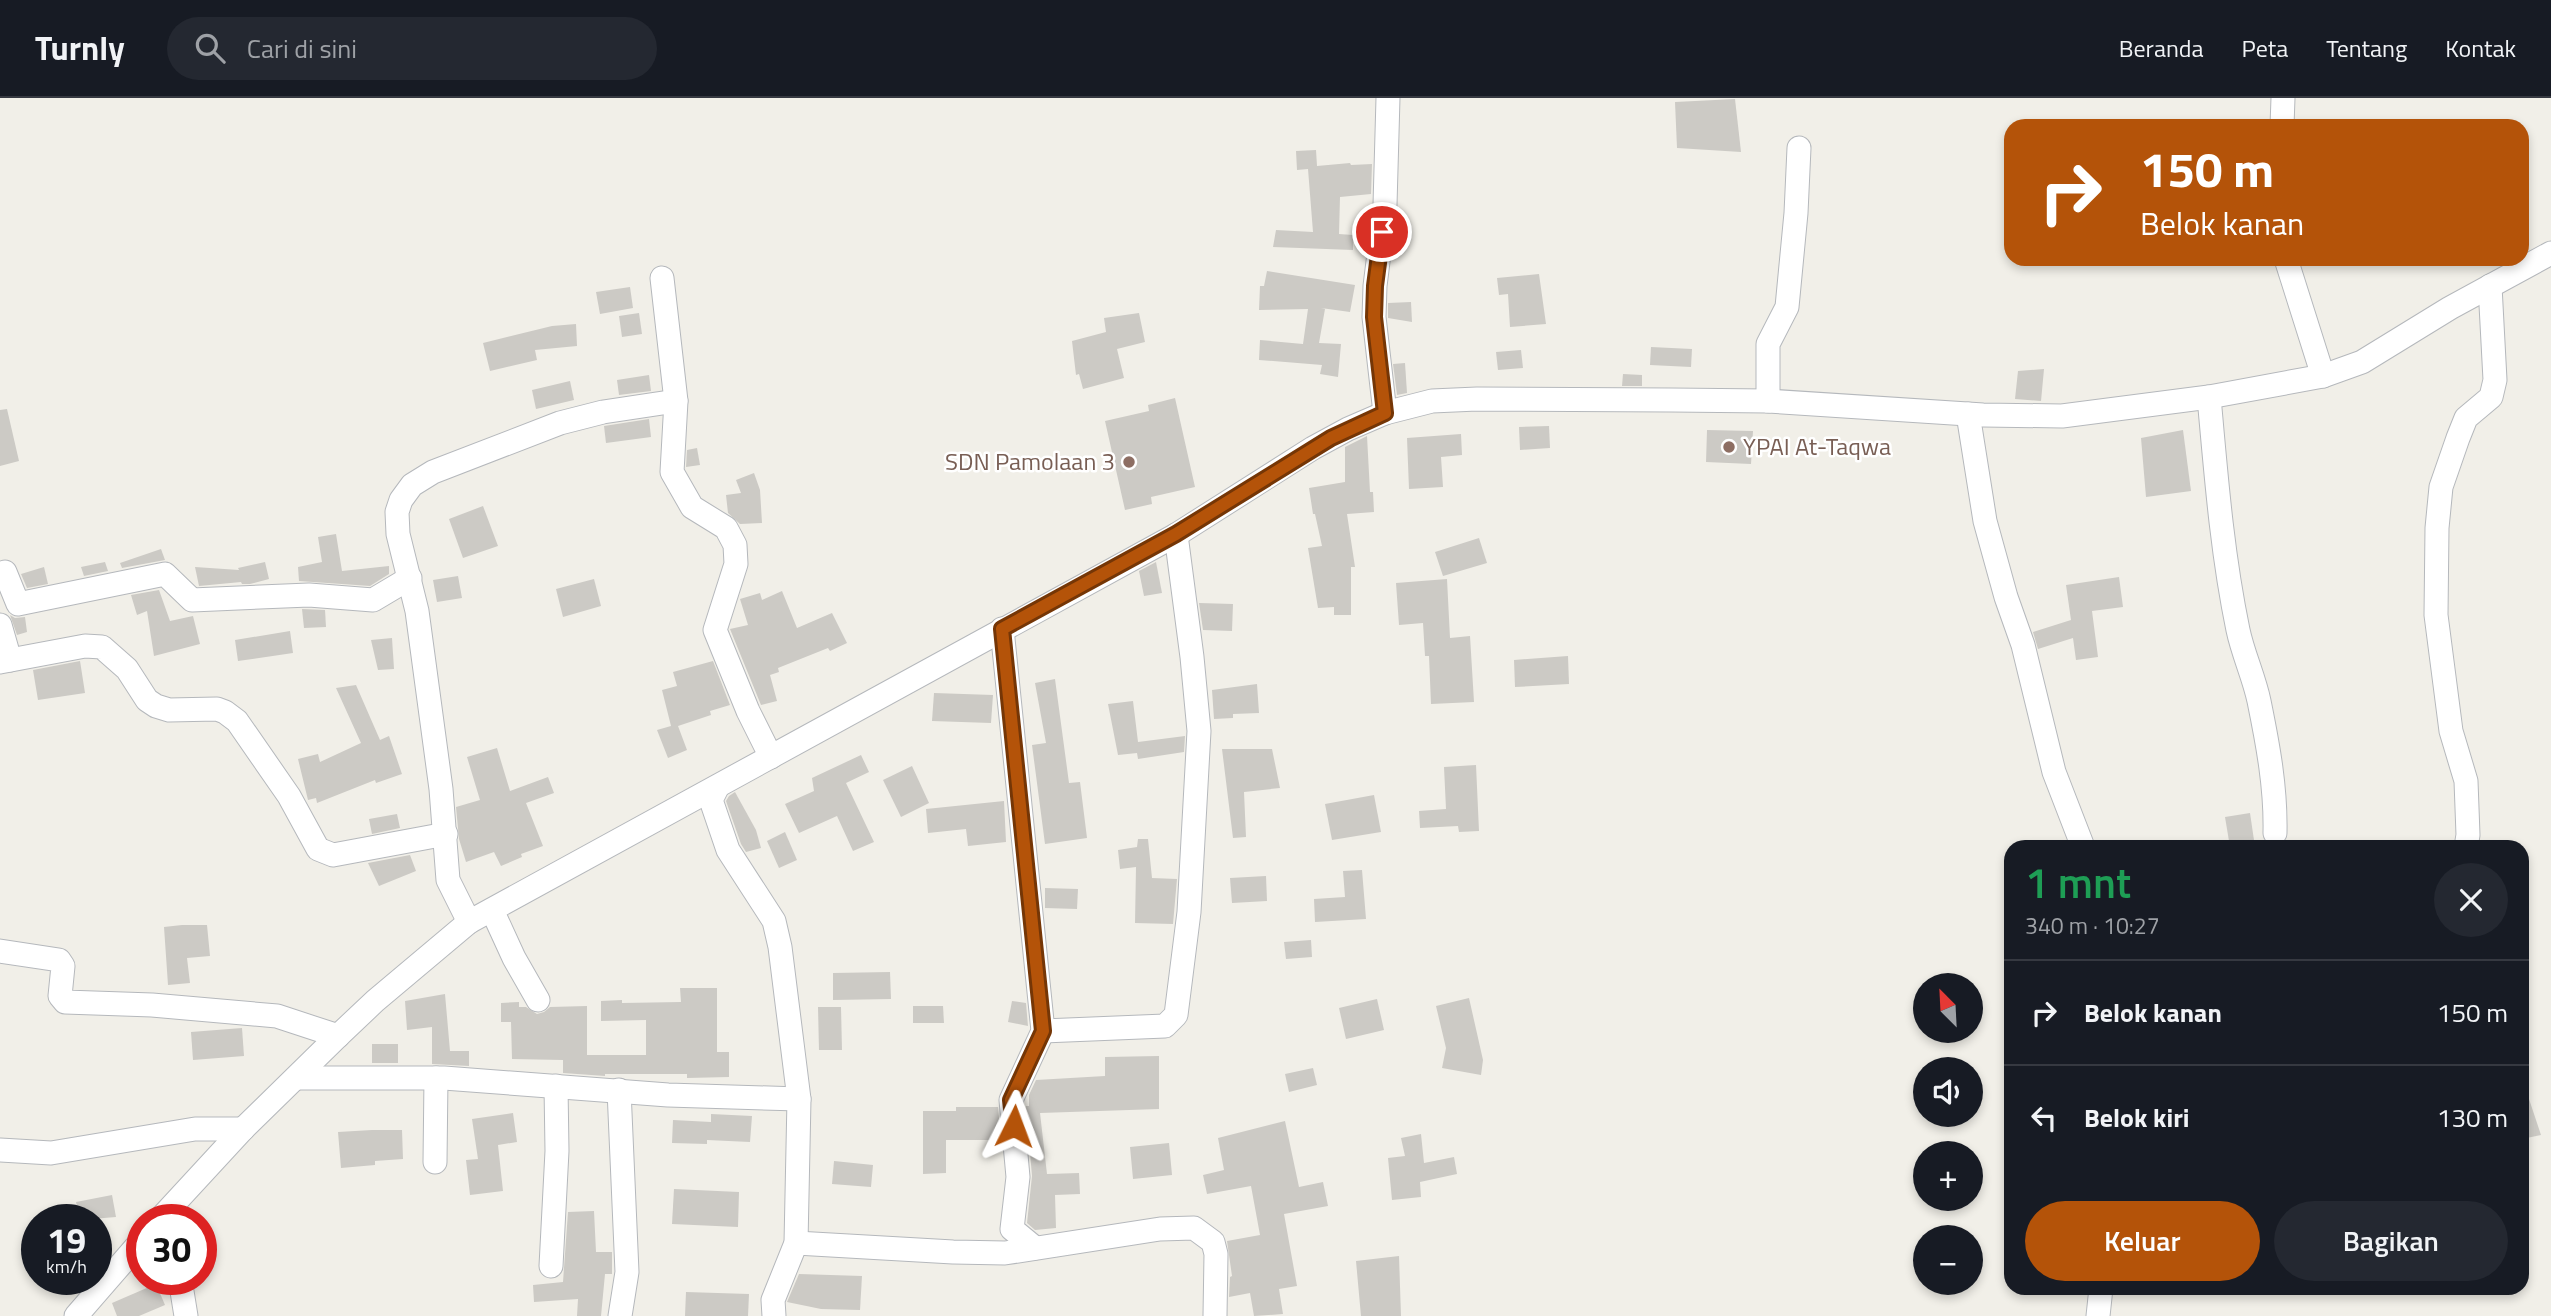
<!DOCTYPE html>
<html lang="id">
<head>
<meta charset="utf-8">
<style>
  :root { --surface:#171b24; --page:#242831; --text:#f1f3f6; --muted:#9ea1a6; --line:#363941; --accent:#b45309 }
  body { margin:0; font-family:"Titillium Web",sans-serif; background:var(--page); color:var(--text); height:100vh; display:flex; flex-direction:column; font-size:26px; white-space:nowrap }
  * { box-sizing:border-box; margin:0 }
  p { font-size:23px; color:var(--muted) }
  .icon { flex:none; width:38px; height:38px; fill:none; stroke:currentColor; stroke-width:2; stroke-linecap:round; stroke-linejoin:round }
  .map { position:relative; flex:1; overflow:hidden }
  .drawer { position:absolute; left:2004px; top:742px; width:525px; height:455px; display:flex; flex-direction:column; background:var(--surface); border-radius:21px; box-shadow:0 4px 10px #0003 }
  .drawer>* { flex:none }
  .banner { position:absolute; left:2004px; top:21px; width:525px; height:147px; border-radius:21px; box-shadow:0 4px 10px #0003; background:#b45309; color:#fff; overflow:hidden }
  .needle { width:46px; rotate:336deg }
  .buttons { position:absolute; left:1913px; top:875px; display:grid; gap:14px }
  .buttons a { display:grid; place-items:center; width:70px; height:70px; border-radius:50%; background:var(--surface); box-shadow:0 4px 10px #0003; font-size:35px }
  .speed { position:absolute; left:21px; top:1106px; display:flex; gap:14px; font-size:35px; font-weight:700; text-align:center }
  .speed>* { display:grid; place-content:center; width:91px; height:91px; border-radius:50%; background:var(--surface); box-shadow:0 4px 10px #0003; line-height:1 }
  .speed small { font-size:18px; font-weight:400 }
  .speed .limit { border:10px solid #d22; background:#fff; color:#111 }
  .pin { position:absolute; display:grid; place-items:center; width:60px; height:60px; color:#fff; margin:-30px; border:4px solid #fff; border-radius:50%; box-shadow:0 2px 7px #0007 }
  .me { position:absolute; width:77px; margin:-38px; rotate:3deg; stroke-linejoin:round; filter:drop-shadow(0 0 5px #0008) }
  .turn { display:flex; align-items:center; gap:24px; height:147px; padding:0 21px; font-size:32px }
  .turn .icon { width:91px; height:91px; stroke-width:2.5 }
  .turn b { display:block; font-size:49px; line-height:60px }
  .round { display:grid; place-items:center; flex:none; width:74px; height:74px; border-radius:37px; background:var(--page) }
  .headline { display:flex; align-items:center; justify-content:space-between; height:119px; padding:0 21px }
  h1 { font-size:42px; font-weight:600; line-height:52px; color:#1e9e55 }
  .action { display:flex; gap:14px; margin-top:auto; padding:14px 21px }
  .action a { flex:1; height:80px; border-radius:42px; background:var(--accent); color:#fff; font-size:28px; font-weight:600; line-height:80px; text-align:center }
  .action a+a { background:var(--page); color:var(--text) }
  ul { padding:0; list-style:none }
  li { display:flex; align-items:center; gap:21px; height:105px; padding:0 21px; border-top:2px solid var(--line) }
  li div { flex:1 }
  li b { display:block; font-size:26px }
  li em { font-style:normal }
  header { display:flex; align-items:center; gap:42px; box-sizing:border-box; height:98px; padding:0 35px; background:var(--surface); border-bottom:2px solid var(--line) }
  header strong { font-size:33px }
  nav { display:flex; gap:38px; margin-inline-start:auto; font-size:24px }
  .search { width:490px; height:63px; background:var(--page); display:flex; align-items:center; gap:18px; box-sizing:border-box; padding:0 24px; border-radius:38px; color:var(--muted); font-size:26px }
  .map>svg:first-child { display:block }
</style>
</head>
<body>
<header>
<strong>Turnly</strong>
<div class="search"><svg class="icon" aria-label="search" viewBox="0 0 24 24"><circle cx="10" cy="10" r="6"/><path d="M15 15l6 6"/></svg>Cari di sini</div>
<nav><a>Beranda</a><a>Peta</a><a>Tentang</a><a>Kontak</a></nav>
</header>
<div class="map">
<svg width="2551" height="1218" viewBox="0 0 2551 1218">
  <rect width="100%" height="100%" fill="#f1efe8"/>
  <g fill="#cccac5">
    <polygon points="1735,1 1741,54 1677,50 1675,4"/>
    <polygon points="1316,52 1317,68 1350,65 1351,67 1372,66 1371,96 1340,99 1339,136 1353,137 1353,152 1273,149 1276,132 1313,134 1308,71 1297,72 1296,53"/>
    <polygon points="1267,173 1355,187 1350,214 1321,210 1325,211 1319,245 1341,246 1338,279 1320,276 1322,267 1259,262 1260,242 1303,246 1308,211 1259,212 1260,188 1264,188"/>
    <polygon points="1539,176 1546,226 1510,229 1508,196 1499,197 1497,180"/>
    <polygon points="630,189 633,210 600,216 596,194"/>
    <polygon points="1411,204 1412,224 1388,220 1388,205"/>
    <polygon points="639,215 642,236 622,239 619,218"/>
    <polygon points="1139,215 1145,244 1117,251 1124,280 1083,291 1079,276 1076,277 1072,243 1106,234 1104,220"/>
    <polygon points="576,226 577,248 535,252 537,262 490,273 483,245 552,228"/>
    <polygon points="1651,249 1692,251 1691,269 1650,267"/>
    <polygon points="1521,252 1523,270 1498,272 1496,254"/>
    <polygon points="1405,265 1407,295 1397,297 1393,266"/>
    <polygon points="2044,271 2041,303 2015,301 2018,273"/>
    <polygon points="1623,276 1642,277 1642,288 1622,288"/>
    <polygon points="649,277 651,293 619,297 617,282"/>
    <polygon points="570,283 574,302 536,311 532,292"/>
    <polygon points="1175,300 1195,389 1151,399 1152,406 1125,412 1105,323 1149,313 1148,307"/>
    <polygon points="7,311 19,363 0,368 0,312"/>
    <polygon points="649,321 651,339 606,345 604,328"/>
    <polygon points="1549,328 1550,350 1520,352 1519,329"/>
    <polygon points="1707,332 1753,333 1751,366 1706,364"/>
    <polygon points="2183,332 2191,393 2146,399 2141,340"/>
    <polygon points="1461,336 1462,357 1441,359 1443,389 1409,391 1407,340"/>
    <polygon points="1367,338 1370,394 1373,394 1374,414 1347,416 1355,469 1351,469 1351,517 1334,517 1334,509 1318,510 1308,450 1322,448 1315,416 1313,416 1309,390 1345,384 1345,349"/>
    <polygon points="697,350 700,367 686,369 687,352"/>
    <polygon points="754,375 760,392 762,425 740,426 728,415 726,397 741,395 736,382"/>
    <polygon points="483,408 498,448 463,460 449,421"/>
    <polygon points="336,436 342,473 389,468 389,476 370,488 299,483 298,469 322,464 318,439"/>
    <polygon points="1479,440 1487,465 1443,478 1435,454"/>
    <polygon points="161,451 165,462 122,470 120,465"/>
    <polygon points="105,464 108,473 84,478 81,469"/>
    <polygon points="265,464 269,481 250,486 242,486 241,484 199,488 195,469 239,472 238,470"/>
    <polygon points="1156,464 1162,495 1144,498 1139,473"/>
    <polygon points="44,469 48,486 27,490 21,476"/>
    <polygon points="458,478 462,500 437,504 433,482"/>
    <polygon points="2119,479 2123,509 2092,513 2098,559 2076,562 2073,540 2038,551 2033,534 2071,522 2066,487"/>
    <polygon points="594,481 601,508 563,519 556,491"/>
    <polygon points="1447,481 1450,540 1470,538 1474,604 1431,606 1429,558 1425,558 1423,525 1399,527 1396,485"/>
    <polygon points="159,492 170,523 193,518 200,546 154,558 147,513 137,517 131,497"/>
    <polygon points="782,493 797,530 832,515 847,545 830,553 828,550 778,570 779,574 770,577 777,603 761,607 730,531 748,527 740,501 760,495 762,502"/>
    <polygon points="1199,505 1233,506 1232,533 1203,532"/>
    <polygon points="302,511 325,512 326,529 304,530"/>
    <polygon points="10,517 15,520 25,519 27,534 17,537"/>
    <polygon points="290,533 293,555 238,563 235,542"/>
    <polygon points="392,540 394,571 378,572 371,542"/>
    <polygon points="1568,558 1569,586 1515,589 1514,562"/>
    <polygon points="80,563 85,595 38,602 33,572"/>
    <polygon points="713,563 730,607 710,613 711,617 678,628 687,652 668,660 657,632 671,628 662,592 677,588 673,574"/>
    <polygon points="1055,581 1069,685 1080,684 1087,740 1045,746 1032,647 1046,645 1035,585"/>
    <polygon points="1257,586 1259,615 1233,616 1233,620 1214,621 1212,592"/>
    <polygon points="356,587 380,642 389,638 402,676 376,685 375,682 317,705 316,700 308,702 298,661 318,656 320,664 361,645 336,590"/>
    <polygon points="934,595 993,597 991,625 932,623"/>
    <polygon points="1133,603 1138,644 1185,638 1184,654 1138,661 1137,655 1118,657 1108,606"/>
    <polygon points="497,650 510,693 548,679 554,695 526,705 543,748 521,756 522,759 501,768 494,754 466,764 459,741 456,709 480,702 467,659"/>
    <polygon points="1222,651 1272,651 1280,690 1244,694 1246,739 1233,740"/>
    <polygon points="861,657 869,674 846,685 874,744 853,753 837,718 799,735 785,706 814,693 812,680"/>
    <polygon points="1476,667 1479,733 1459,734 1458,728 1420,730 1419,713 1446,711 1444,669"/>
    <polygon points="912,668 929,705 901,719 883,682"/>
    <polygon points="735,694 756,732 761,750 746,754 741,746 726,703 729,698"/>
    <polygon points="1374,697 1381,734 1332,742 1325,706"/>
    <polygon points="1004,703 1006,744 968,748 966,731 928,735 926,711"/>
    <polygon points="2250,715 2255,749 2230,749 2225,719"/>
    <polygon points="397,716 400,730 372,736 369,721"/>
    <polygon points="785,734 797,762 779,770 767,743"/>
    <polygon points="1138,741 1148,741 1152,780 1177,781 1173,826 1135,825 1136,769 1120,771 1118,752 1137,749"/>
    <polygon points="410,757 416,773 379,788 368,765"/>
    <polygon points="1362,772 1366,821 1315,824 1314,801 1345,799 1343,773"/>
    <polygon points="1266,778 1267,803 1232,805 1230,780"/>
    <polygon points="1045,790 1078,791 1077,811 1045,810"/>
    <polygon points="182,827 207,827 210,858 187,860 190,885 168,887 164,829"/>
    <polygon points="1311,842 1312,859 1286,861 1284,844"/>
    <polygon points="890,874 891,901 833,902 833,875"/>
    <polygon points="680,890 717,890 717,954 729,954 729,979 687,980 687,976 605,976 605,978 563,975 563,962 512,961 511,924 501,924 501,905 519,904 519,909 526,909 537,916 544,914 550,909 587,908 587,957 646,957 646,922 601,923 601,903 622,902 622,905 681,904"/>
    <polygon points="445,896 450,953 469,953 469,968 432,966 432,929 407,932 405,903"/>
    <polygon points="1469,900 1483,962 1481,977 1442,970 1446,950 1436,908"/>
    <polygon points="1377,901 1384,932 1346,941 1339,910"/>
    <polygon points="1012,903 1026,905 1028,928 1008,924"/>
    <polygon points="913,908 943,908 944,925 913,925"/>
    <polygon points="818,909 841,909 842,952 819,952"/>
    <polygon points="242,930 244,958 193,962 191,934"/>
    <rect x="372" y="946" width="26" height="19"/>
    <polygon points="1159,958 1159,1011 1040,1015 1047,1076 1079,1075 1080,1096 1055,1097 1056,1130 1035,1132 1027,1125 1032,1078 1026,1008 1029,1008 1029,997 1036,982 1105,978 1105,959"/>
    <polygon points="1313,970 1317,987 1289,994 1285,976"/>
    <polygon points="2525,989 2541,1037 2522,1041 2522,990"/>
    <polygon points="956,1009 998,1009 1001,1042 946,1042 946,1075 923,1076 923,1013 956,1013"/>
    <polygon points="513,1015 517,1044 498,1047 503,1093 470,1097 466,1062 478,1061 472,1021"/>
    <polygon points="711,1016 752,1018 750,1044 707,1042 707,1046 672,1045 673,1022 711,1024"/>
    <polygon points="1285,1023 1299,1089 1323,1084 1328,1108 1284,1116 1297,1188 1279,1191 1283,1216 1254,1218 1250,1195 1229,1199 1230,1179 1232,1178 1227,1143 1260,1137 1251,1088 1207,1096 1203,1077 1224,1072 1218,1040"/>
    <polygon points="372,1032 402,1032 403,1061 375,1063 375,1067 341,1070 338,1034"/>
    <polygon points="1421,1036 1424,1065 1454,1059 1457,1076 1420,1084 1421,1099 1392,1102 1388,1060 1405,1058 1401,1040"/>
    <polygon points="1169,1045 1172,1077 1133,1081 1130,1049"/>
    <polygon points="834,1063 873,1067 871,1089 832,1086"/>
    <polygon points="674,1091 739,1094 738,1129 672,1126"/>
    <polygon points="112,1097 116,1119 80,1122 76,1104"/>
    <polygon points="594,1113 596,1154 612,1154 612,1176 605,1176 601,1218 577,1218 578,1201 534,1204 533,1187 563,1184 568,1114"/>
    <polygon points="1399,1158 1401,1218 1361,1218 1356,1163"/>
    <polygon points="799,1176 862,1178 860,1212 821,1211 787,1204"/>
    <polygon points="156,1186 165,1207 139,1218 117,1218 112,1205"/>
    <polygon points="686,1194 749,1196 748,1218 685,1218"/>
  </g>
  <g fill="none" stroke-linecap="round" stroke-linejoin="round">
    <defs>
      <g id="minor">
        <polyline points="2282,28 2283,0"/>
        <polyline points="2286,161 2323,278"/>
        <polyline points="662,180 676,303 672,374 692,409 726,430 735,447 736,466 715,532 748,613 771,659"/>
        <path d="M2209,299C2216,377 2222,455 2238,532C2243,556 2254,579 2259,603C2268,647 2276,690 2275,735"/>
        <polyline points="1768,303 1768,246 1787,209 1796,115 1799,50"/>
        <polyline points="1385,315 1374,219 1375,188 1385,107 1388,0"/>
        <polyline points="1968,316 1985,423 2006,499 2023,547 2054,674 2083,749"/>
        <polyline points="0,476 5,474 18,506 165,476 192,502 309,497 373,502 410,480"/>
        <polyline points="0,527 10,562"/>
        <polyline points="1002,531 1043,933 1011,1002 1018,1079 1012,1131 1035,1150"/>
        <polyline points="0,564 85,548 102,549 127,571 147,602 156,608 169,612 217,611 225,614 237,623 289,698 318,751 333,757 446,736"/>
        <polyline points="717,690 711,702 728,752 774,823 780,849 799,1001 796,1145 773,1202 774,1218"/>
        <polyline points="2466,749 2468,737 2466,683 2451,633 2436,517 2437,430 2441,389 2458,340 2466,320 2491,299 2495,282 2490,188"/>
        <polyline points="492,812 514,860 538,902"/>
        <polyline points="469,824 448,782 441,691 417,513 398,436 397,414 401,402 412,387 433,374 560,325 603,314 676,303"/>
        <polyline points="0,853 59,862 63,868 60,898 65,904 152,907 277,918 338,938"/>
        <polyline points="1043,933 1165,928 1176,917 1189,814 1199,633 1192,559 1176,437"/>
        <polyline points="296,980 444,980 668,997 799,1001"/>
        <polyline points="619,992 627,1174 620,1218"/>
        <polyline points="0,1052 51,1055 195,1031 243,1031"/>
        <polyline points="435,1064 436,980"/>
        <polyline points="159,1122 243,1031 338,938 375,903 469,824 1176,437 1313,350 1348,331 1385,315 1432,303 1477,301 1671,302 1768,303 1983,317 2062,318 2209,299 2323,278 2362,264 2450,210 2551,155"/>
        <polyline points="796,1145 953,1154 1005,1155 1160,1131 1194,1130 1213,1144 1216,1156 1215,1218"/>
        <polyline points="551,1168 557,1053 556,988"/>
        <polyline points="180,1181 186,1218"/>
        <polyline points="76,1218 142,1142"/>
        <polyline points="2098,1218 2101,1190"/>
      </g>
    </defs>
    <use href="#minor" stroke="#b5b8bc" stroke-width="25"/>
    <use href="#minor" stroke="#fff" stroke-width="23"/>
  </g>
  <g fill="none" stroke-linecap="round" stroke-linejoin="round">
    <defs>
      <polyline id="route" points="1014,1028 1011,1002 1043,933 1002,531 1176,436 1331,340 1385,315 1374,219 1375,188 1382,134"/>
    </defs>
    <use href="#route" stroke="#753606" stroke-width="18"/>
    <use href="#route" stroke="#b45309" stroke-width="12"/>
  </g>
  <g fill="#8d6e63" stroke="#fff" stroke-width="2.5">
    <circle cx="1729" cy="349" r="7"/>
    <circle cx="1129" cy="364" r="7"/>
  </g>
  <g text-anchor="middle" stroke-width="5" stroke-linejoin="round" paint-order="stroke">
    <g font-size="24" fill="#785e54" stroke="#fff" text-anchor="start">
      <text x="1743" y="357">YPAI At-Taqwa</text>
      <text x="1115" y="372" text-anchor="end">SDN Pamolaan 3</text>
    </g>
  </g>
</svg>
<div class="buttons">
<a><svg class="needle" viewBox="-14 -14 28 28"><path d="M0-13l5 13h-10z" fill="#e53935"/><path d="M0 13l5-13h-10z" fill="#9ea1a6"/></svg></a>
<a><svg class="icon" aria-label="sound" viewBox="0 0 24 24"><path d="M4 9h4l5-4v14l-5-4H4zM17 9q2 3 0 6"/></svg></a>
<a>+</a>
<a>−</a>
</div>
<div class="speed"><div>19<small>km/h</small></div><div class="limit">30</div></div>
<div class="pin" style="left:1382px;top:134px;background:#d93025"><svg class="icon" aria-label="arrive" viewBox="0 0 24 24"><path d="M6 21V4h12l-3 4 3 4H6"/></svg></div>
<svg class="me" style="left:1014px;top:1028px" viewBox="-20 -20 40 40"><path d="M0-17L14 15 0 8-14 15z" fill="#b45309" stroke="#fff" stroke-width="4"/></svg>
<div class="banner">
<div class="turn"><svg class="icon" aria-label="right" viewBox="0 0 24 24"><path d="M7 20v-9h11M14 6l5 5-5 5"/></svg><div><b>150 m</b>Belok kanan</div></div>
</div>
<section class="drawer">
<div class="headline"><div><h1>1 mnt</h1><p>340 m · 10:27</p></div><a class="round"><svg class="icon" aria-label="close" viewBox="0 0 24 24"><path d="M6 6l12 12M18 6L6 18"/></svg></a></div>
<ul>
<li><svg class="icon" aria-label="right" viewBox="0 0 24 24"><path d="M7 20v-9h11M14 6l5 5-5 5"/></svg><div><b>Belok kanan</b></div><em>150 m</em></li>
<li><svg class="icon" aria-label="left" viewBox="0 0 24 24"><path d="M17 20v-9H6M10 6l-5 5 5 5"/></svg><div><b>Belok kiri</b></div><em>130 m</em></li>
</ul>
<div class="action"><a>Keluar</a><a>Bagikan</a></div>
</section>
</div>
</body>
</html>
